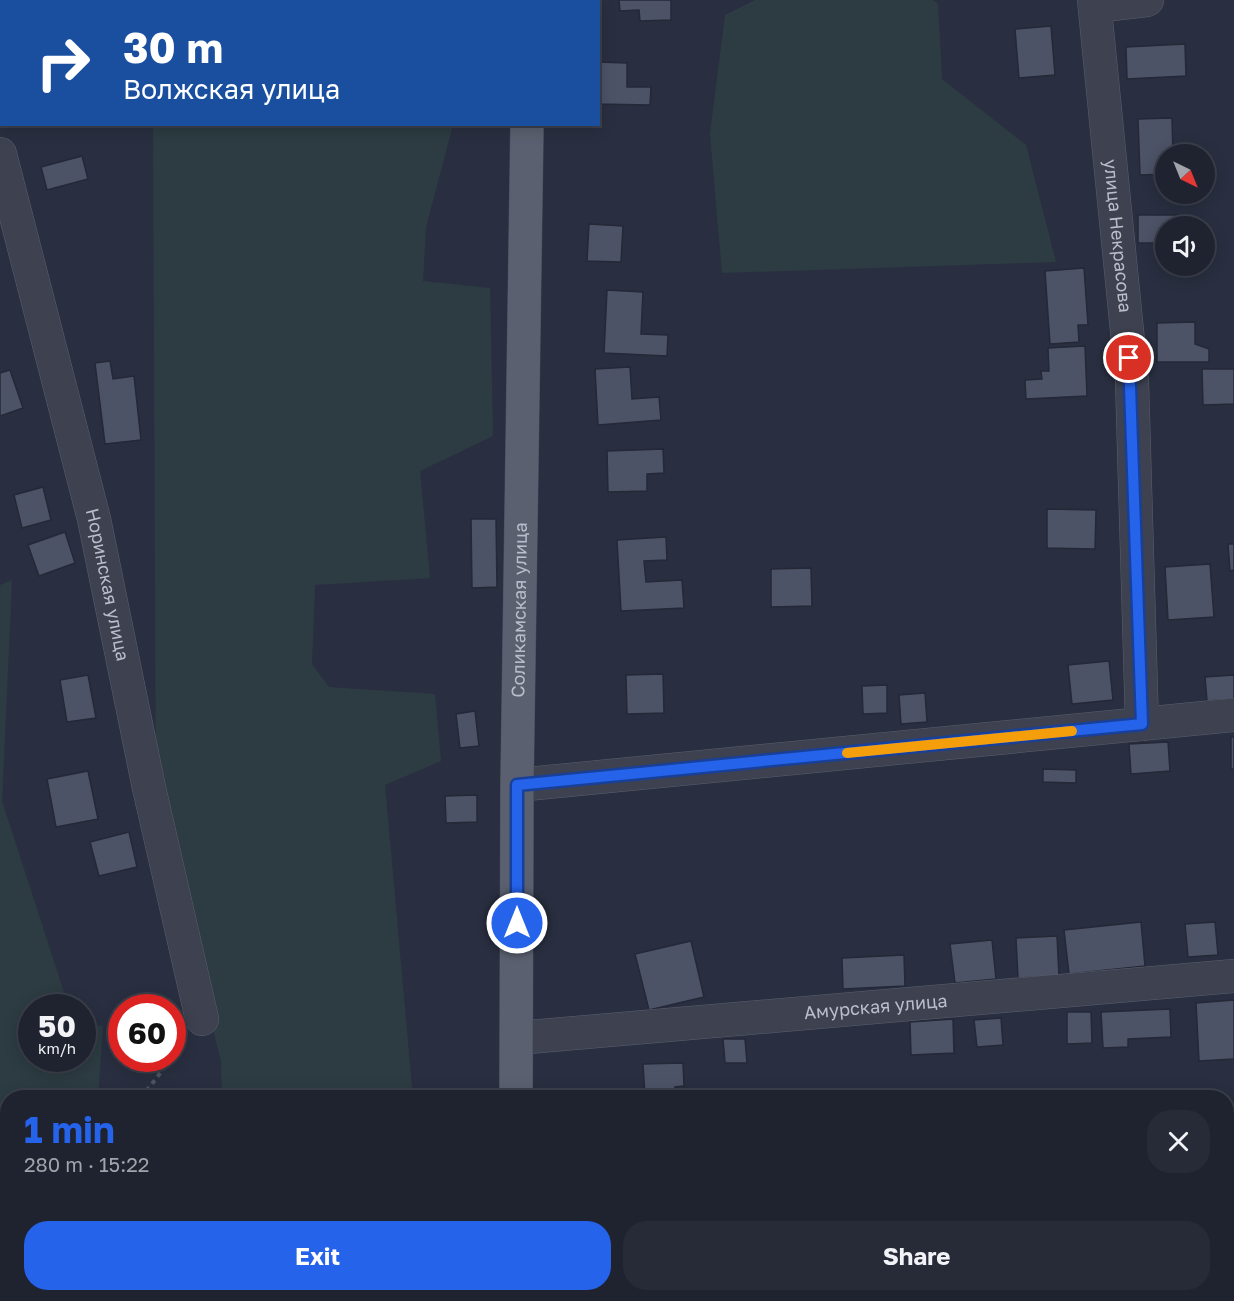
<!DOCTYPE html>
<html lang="en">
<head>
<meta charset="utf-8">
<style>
  :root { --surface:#1f2330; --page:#272b38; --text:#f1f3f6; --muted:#a1a4ab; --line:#3c404c; --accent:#2563eb }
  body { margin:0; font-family:"Golos Text",sans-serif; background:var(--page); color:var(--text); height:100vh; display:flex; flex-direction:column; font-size:22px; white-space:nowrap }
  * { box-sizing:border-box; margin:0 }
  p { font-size:20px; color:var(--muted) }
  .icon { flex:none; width:33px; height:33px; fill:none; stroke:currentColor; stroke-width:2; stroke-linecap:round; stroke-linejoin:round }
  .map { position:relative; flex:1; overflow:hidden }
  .drawer { position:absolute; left:0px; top:1090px; width:1234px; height:212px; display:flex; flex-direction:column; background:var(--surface); border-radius:24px 24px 0 0; box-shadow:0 3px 15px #0003,0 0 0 2px var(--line) }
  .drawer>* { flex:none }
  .guide { position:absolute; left:0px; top:0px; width:600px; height:126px; box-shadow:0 3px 15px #0003,0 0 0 2px var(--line); background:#1a4fa0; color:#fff; overflow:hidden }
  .needle { width:39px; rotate:137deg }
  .controls { position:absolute; left:1155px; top:144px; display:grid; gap:12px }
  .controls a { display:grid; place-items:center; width:60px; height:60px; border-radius:50%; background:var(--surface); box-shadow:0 3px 15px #0003,0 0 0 2px var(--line); font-size:30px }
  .speed { position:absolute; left:18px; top:994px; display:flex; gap:12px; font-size:30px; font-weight:700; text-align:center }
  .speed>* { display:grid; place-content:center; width:78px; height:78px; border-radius:50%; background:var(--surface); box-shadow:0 3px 15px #0003,0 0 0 2px var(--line); line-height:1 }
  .speed small { font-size:15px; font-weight:400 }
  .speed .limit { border:9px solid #d22; background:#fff; color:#111 }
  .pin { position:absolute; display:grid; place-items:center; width:51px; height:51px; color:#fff; margin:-26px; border:3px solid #fff; border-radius:50%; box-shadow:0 2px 6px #0007 }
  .me { position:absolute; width:66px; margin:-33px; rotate:0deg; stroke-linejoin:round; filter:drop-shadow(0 0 4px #0008) }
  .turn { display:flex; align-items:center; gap:21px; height:126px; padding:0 24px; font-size:27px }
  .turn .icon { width:78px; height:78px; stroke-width:2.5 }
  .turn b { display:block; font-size:42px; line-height:51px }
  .round { display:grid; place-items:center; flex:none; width:63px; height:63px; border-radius:24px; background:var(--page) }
  .overview { display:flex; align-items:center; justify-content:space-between; height:102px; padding:0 24px }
  h1 { font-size:36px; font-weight:700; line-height:45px; color:var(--accent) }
  .action { display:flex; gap:12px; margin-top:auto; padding:12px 24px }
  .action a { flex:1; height:69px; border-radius:24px; background:var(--accent); color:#fff; font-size:24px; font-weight:700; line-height:69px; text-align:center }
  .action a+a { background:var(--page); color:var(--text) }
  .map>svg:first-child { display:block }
</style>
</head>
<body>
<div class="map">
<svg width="1234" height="1301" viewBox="0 0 1234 1301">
  <rect width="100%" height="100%" fill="#292f40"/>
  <g fill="#2c3c42">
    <polygon points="153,0 397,0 397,1 153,2"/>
    <polygon points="755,0 933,0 938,4 942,79 1026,145 1056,262 722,273 710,134 725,15"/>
    <polygon points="153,125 453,125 426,227 423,281 490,288 493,436 420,471 430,578 315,585 312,664 329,687 435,694 441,761 385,785 412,1087 415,1098 222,1098 221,1061 156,804"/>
    <polygon points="12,580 2,801 69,1008 32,1008 32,1059 82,1059 83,1023 103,1026 98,1098 8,1098 8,1294 89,1295 89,1301 0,1301 0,585"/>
    <polygon points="228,1294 471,1294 473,1301 227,1301"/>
  </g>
  <g fill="#4d5367" stroke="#242837" stroke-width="1.5">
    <polygon points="619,0 671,0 671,20 640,21 639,10 620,11"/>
    <polygon points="1051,26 1055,75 1019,78 1015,29"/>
    <polygon points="1185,44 1186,76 1127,79 1126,47"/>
    <polygon points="598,62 627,63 627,87 651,87 650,105 598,104"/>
    <polygon points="1172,118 1173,154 1166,154 1166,174 1140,175 1138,119"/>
    <polygon points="82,156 88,179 47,190 41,167"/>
    <polygon points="1138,215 1185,215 1185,226 1166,226 1166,243 1138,243"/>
    <polygon points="589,224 623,226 621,262 587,261"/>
    <polygon points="1084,268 1088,325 1078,325 1079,342 1050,344 1045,271"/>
    <polygon points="607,290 643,292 641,334 668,335 667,356 604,353"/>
    <polygon points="1195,322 1195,344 1209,349 1209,362 1157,362 1157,323"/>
    <polygon points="1085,346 1087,396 1026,399 1025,380 1042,379 1041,371 1049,371 1048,348"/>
    <polygon points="110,361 113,379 134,376 141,440 105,444 95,363"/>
    <polygon points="630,367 632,399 659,397 661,420 598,425 595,369"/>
    <polygon points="1202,369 1234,369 1234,404 1203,405"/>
    <polygon points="10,370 23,408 0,416 0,373"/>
    <polygon points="663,449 664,473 647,474 647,491 608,492 607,451"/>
    <polygon points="43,487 51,520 22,528 14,495"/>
    <polygon points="1047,509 1096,510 1095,549 1047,548"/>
    <polygon points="471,519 496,519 497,587 472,588"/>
    <polygon points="65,532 75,563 39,576 28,545"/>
    <polygon points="666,537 667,560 644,561 646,582 682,580 684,608 621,611 617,540"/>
    <polygon points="1228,544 1234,544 1234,570 1230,571"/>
    <polygon points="1210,564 1214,617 1168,620 1165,567"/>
    <polygon points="811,568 812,606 771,607 771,569"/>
    <polygon points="1109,661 1113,700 1072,704 1068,665"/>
    <polygon points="663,674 664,713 627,714 626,675"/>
    <polygon points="88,675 96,718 67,722 60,680"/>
    <polygon points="1234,675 1234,699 1207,701 1205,677"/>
    <polygon points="887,685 887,713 863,714 862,686"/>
    <polygon points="925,693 927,722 901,724 899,695"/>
    <polygon points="475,711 479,746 460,748 456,714"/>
    <rect x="1231" y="737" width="3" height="32"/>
    <polygon points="1168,742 1170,771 1131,774 1129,744"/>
    <polygon points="1043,769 1076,770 1076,783 1043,782"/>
    <polygon points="88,771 98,819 56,827 47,779"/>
    <polygon points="477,795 477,822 446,823 445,796"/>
    <polygon points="129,832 137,867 99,876 90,842"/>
    <polygon points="1141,922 1145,966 1069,974 1064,930"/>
    <polygon points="1215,922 1218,955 1188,957 1185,924"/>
    <polygon points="1057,936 1059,976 1018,978 1016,938"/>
    <polygon points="992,940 996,979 955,983 950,944"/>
    <polygon points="691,941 704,997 649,1010 635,954"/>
    <polygon points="904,955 905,986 843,989 842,958"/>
    <polygon points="1234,1000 1234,1059 1199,1061 1196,1003"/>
    <polygon points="1170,1009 1171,1037 1128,1039 1128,1047 1103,1048 1101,1012"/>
    <polygon points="1067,1012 1091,1012 1092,1043 1067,1044"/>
    <polygon points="1001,1018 1003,1045 977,1047 974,1020"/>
    <polygon points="953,1019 954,1053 911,1055 910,1022"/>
    <polygon points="723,1039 745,1039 747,1063 725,1063"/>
    <polygon points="683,1063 684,1086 675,1087 676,1098 645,1098 643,1064"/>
    <polygon points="1234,1202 1234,1229 1227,1230 1227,1203"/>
    <polygon points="1234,1268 1234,1301 1230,1301 1227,1269"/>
    <rect x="1094" y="1294" width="65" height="7"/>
  </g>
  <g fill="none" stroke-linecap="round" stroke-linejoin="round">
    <defs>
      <g id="minor">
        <path id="s1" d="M1094,0L1132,381L1142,724"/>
        <polyline points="1095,6 1147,0"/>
        <path id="s2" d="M0,154L94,519L149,788L202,1019"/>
        <polyline points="517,785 1234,715"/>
        <path id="s3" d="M517,1038L1234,976"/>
        <polyline points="1227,1257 1234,1256"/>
        <polyline points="561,1301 652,1294"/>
      </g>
      <g id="major">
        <polyline points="526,0 526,2"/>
        <path id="s4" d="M516,1098L517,785L527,124"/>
        <polyline points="514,1294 514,1301"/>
      </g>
    </defs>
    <use href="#minor" stroke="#5b5f6d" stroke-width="34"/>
    <use href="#major" stroke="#474a59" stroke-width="34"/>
    <g stroke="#4b5960" stroke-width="4" stroke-dasharray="4.5 4.5" stroke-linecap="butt">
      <polyline points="172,1057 185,1041"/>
      <polyline points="141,1098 171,1059"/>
      <polyline points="105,1294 106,1301"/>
      <polyline points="436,1301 485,1296"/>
    </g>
    <use href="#minor" stroke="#3d4150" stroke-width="33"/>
    <use href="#major" stroke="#5b6070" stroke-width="33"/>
  </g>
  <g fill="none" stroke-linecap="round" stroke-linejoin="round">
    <defs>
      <polyline id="route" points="517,923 517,785 1142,724 1129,358"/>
    </defs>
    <use href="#route" stroke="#184099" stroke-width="15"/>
    <use href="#route" stroke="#2563eb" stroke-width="10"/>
    <polyline stroke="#f59e0b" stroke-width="10" points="847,753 1072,731"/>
  </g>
  <g text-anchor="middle" stroke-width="4.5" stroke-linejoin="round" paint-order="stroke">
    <g font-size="18" fill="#babdca" stroke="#222635">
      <text dy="6" stroke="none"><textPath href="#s1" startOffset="237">улица Некрасова</textPath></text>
      <text dy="6" stroke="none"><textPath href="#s2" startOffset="444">Норинская улица</textPath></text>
      <text dy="6" stroke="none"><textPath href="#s4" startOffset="488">Соликамская улица</textPath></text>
      <text dy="6" stroke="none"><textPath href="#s3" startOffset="360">Амурская улица</textPath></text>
    </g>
  </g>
</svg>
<div class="controls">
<a><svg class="needle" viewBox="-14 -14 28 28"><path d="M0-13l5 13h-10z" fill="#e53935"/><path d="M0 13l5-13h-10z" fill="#a1a4ab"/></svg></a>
<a><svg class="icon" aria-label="sound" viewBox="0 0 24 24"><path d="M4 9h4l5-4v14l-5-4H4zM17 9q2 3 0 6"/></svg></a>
</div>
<div class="speed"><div>50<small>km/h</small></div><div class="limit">60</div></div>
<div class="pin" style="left:1129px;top:358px;background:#d93025"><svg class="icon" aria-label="arrive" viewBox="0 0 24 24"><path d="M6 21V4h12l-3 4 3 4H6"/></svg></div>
<svg class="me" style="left:517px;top:923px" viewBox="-20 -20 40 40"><circle r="17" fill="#2563eb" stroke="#fff" stroke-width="3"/><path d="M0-11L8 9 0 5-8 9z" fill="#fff"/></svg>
<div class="guide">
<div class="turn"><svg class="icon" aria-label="right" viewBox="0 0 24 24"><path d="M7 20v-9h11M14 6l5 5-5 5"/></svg><div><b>30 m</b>Волжская улица</div></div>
</div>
<section class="drawer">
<div class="overview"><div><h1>1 min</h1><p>280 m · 15:22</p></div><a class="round"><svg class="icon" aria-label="close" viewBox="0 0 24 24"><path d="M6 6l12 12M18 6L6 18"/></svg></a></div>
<div class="action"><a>Exit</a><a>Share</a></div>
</section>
</div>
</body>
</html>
